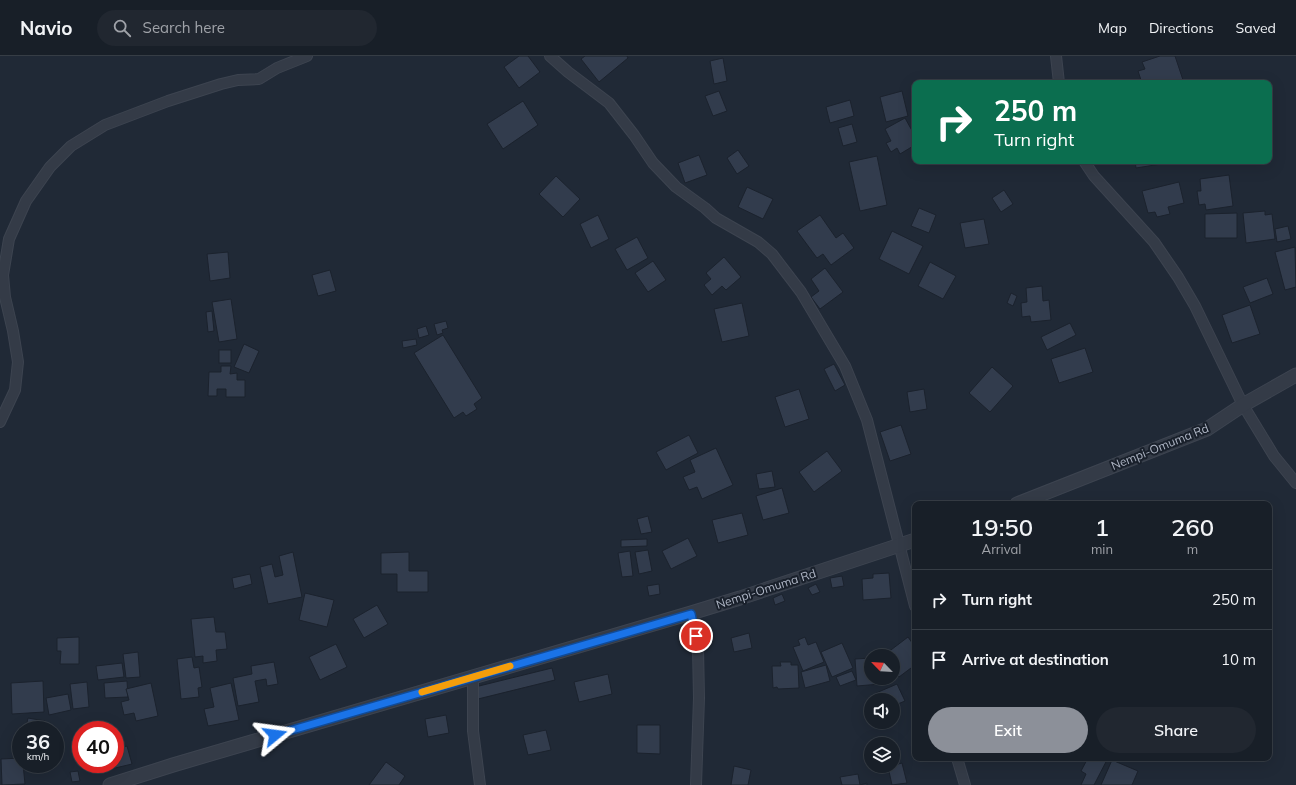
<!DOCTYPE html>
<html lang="en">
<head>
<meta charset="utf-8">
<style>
  :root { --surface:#181f28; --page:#212730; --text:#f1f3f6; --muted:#9fa2a8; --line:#363d45; --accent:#8c9099 }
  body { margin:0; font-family:Mulish,sans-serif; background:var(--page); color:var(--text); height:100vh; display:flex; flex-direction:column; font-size:15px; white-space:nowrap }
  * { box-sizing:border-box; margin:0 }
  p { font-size:13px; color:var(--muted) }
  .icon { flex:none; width:22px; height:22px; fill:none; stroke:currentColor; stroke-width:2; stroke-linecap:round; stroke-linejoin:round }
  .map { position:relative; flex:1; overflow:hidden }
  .side { position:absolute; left:912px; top:445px; width:360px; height:260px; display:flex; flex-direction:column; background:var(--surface); border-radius:8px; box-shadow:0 4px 16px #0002,0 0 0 1px var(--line) }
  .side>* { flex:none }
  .hud { position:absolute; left:912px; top:24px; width:360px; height:84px; border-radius:8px; box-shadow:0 4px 16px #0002,0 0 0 1px var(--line); background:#0b6e4f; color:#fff; overflow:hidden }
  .needle { width:26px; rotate:295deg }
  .buttons { position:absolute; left:864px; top:593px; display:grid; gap:8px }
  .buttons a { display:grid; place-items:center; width:36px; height:36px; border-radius:50%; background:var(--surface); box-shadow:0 4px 16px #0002,0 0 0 1px var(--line); font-size:20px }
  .speed { position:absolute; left:12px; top:665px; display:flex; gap:8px; font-size:20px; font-weight:700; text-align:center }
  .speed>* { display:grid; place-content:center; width:52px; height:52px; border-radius:50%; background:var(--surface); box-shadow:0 4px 16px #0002,0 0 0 1px var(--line); line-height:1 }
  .speed small { font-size:10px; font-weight:400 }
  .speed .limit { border:6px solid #d22; background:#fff; color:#111 }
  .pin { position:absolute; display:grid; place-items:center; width:34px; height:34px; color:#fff; margin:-17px; border:2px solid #fff; border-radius:50%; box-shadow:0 1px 4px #0007 }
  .me { position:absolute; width:44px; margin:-22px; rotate:74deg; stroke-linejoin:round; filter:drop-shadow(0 0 3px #0008) }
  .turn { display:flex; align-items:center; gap:14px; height:84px; padding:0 16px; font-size:18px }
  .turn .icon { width:52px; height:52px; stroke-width:2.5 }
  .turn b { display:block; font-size:28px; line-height:34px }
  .eta { display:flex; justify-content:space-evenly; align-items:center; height:68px; text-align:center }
  .eta b { font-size:24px; font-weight:600; line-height:28px }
  .primary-button { display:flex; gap:8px; margin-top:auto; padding:8px 16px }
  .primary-button a { flex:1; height:46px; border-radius:24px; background:var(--accent); color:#fff; font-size:16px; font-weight:600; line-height:46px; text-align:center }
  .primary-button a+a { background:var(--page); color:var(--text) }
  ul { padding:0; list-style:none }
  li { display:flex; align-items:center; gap:12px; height:60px; padding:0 16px; border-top:1px solid var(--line) }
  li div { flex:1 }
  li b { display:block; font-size:15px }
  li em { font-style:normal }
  header { display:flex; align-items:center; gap:24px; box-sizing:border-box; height:56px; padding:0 20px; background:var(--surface); border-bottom:1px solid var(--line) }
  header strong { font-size:19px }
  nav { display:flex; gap:22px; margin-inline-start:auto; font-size:14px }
  .search { width:280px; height:36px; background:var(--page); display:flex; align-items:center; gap:10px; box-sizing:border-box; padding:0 14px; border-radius:22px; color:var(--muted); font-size:15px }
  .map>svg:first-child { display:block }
</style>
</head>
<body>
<header>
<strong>Navio</strong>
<div class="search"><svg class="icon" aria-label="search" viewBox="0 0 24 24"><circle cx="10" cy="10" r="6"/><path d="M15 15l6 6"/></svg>Search here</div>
<nav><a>Map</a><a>Directions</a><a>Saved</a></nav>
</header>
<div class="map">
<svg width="1296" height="729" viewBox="0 0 1296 729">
  <rect width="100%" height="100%" fill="#202936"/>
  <g fill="#323c4d" stroke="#1b222d">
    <polygon points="519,0 528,0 540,16 519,32 504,11"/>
    <polygon points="585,0 627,0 628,2 599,26 581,3"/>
    <polygon points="1160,0 1175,0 1184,27 1142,27 1138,15 1145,13 1142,6"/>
    <polygon points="723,2 727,25 714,28 710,5"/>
    <polygon points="719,35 727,55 713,60 705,40"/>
    <polygon points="902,35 908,60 886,66 880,41"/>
    <polygon points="850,44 854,60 830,67 826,51"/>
    <polygon points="523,45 538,69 503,93 487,68"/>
    <polygon points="905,62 915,80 915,89 900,98 897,92 891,96 886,87 891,85 885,73"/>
    <polygon points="852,68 857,86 843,90 838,72"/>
    <polygon points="738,94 749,110 737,118 727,102"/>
    <polygon points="699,99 707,119 685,127 678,107"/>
    <polygon points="877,100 887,149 860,155 849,106"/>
    <polygon points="1135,105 1160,105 1161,108 1136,112"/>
    <polygon points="1229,119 1233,150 1206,154 1205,148 1199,149 1197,135 1201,135 1200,123"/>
    <polygon points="556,120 580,143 563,161 539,138"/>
    <polygon points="1179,126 1184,147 1168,151 1170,158 1157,161 1155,156 1148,157 1142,135"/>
    <polygon points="747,131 773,143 763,163 738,151"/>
    <polygon points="1004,134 1013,148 1001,156 992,142"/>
    <polygon points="919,152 936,159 929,177 911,170"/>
    <polygon points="1265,155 1265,159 1272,158 1275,183 1246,187 1243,157"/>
    <polygon points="1237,157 1237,182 1205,182 1205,158"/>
    <polygon points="598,159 609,183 591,192 580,168"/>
    <polygon points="820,159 836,182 843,177 854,192 831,209 823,198 817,202 797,175"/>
    <polygon points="984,163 989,188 965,192 960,167"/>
    <polygon points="1288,170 1291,183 1277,186 1275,173"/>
    <polygon points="892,175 923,190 909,218 879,203"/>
    <polygon points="637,181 648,202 627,214 615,193"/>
    <polygon points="1295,191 1296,231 1285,234 1275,196"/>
    <polygon points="228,196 230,222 210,225 207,198"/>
    <polygon points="724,201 741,221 726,234 722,230 712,239 704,229 711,223 706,217"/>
    <polygon points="653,205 666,224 648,236 635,217"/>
    <polygon points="930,206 956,220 943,243 918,230"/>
    <polygon points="825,212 843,236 820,253 811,241 819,235 811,223"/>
    <polygon points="330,214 336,235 318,240 312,219"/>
    <polygon points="1267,222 1273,238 1250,247 1243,231"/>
    <polygon points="1042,230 1043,245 1049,244 1051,264 1031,266 1030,260 1022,261 1021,247 1027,246 1026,232"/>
    <polygon points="1011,237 1017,240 1013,250 1007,247"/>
    <polygon points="231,243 237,283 219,286 212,246"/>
    <polygon points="742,247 749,280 722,286 714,253"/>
    <polygon points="1250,249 1260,278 1232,287 1222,259"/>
    <polygon points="212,255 214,275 208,276 206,256"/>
    <polygon points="446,265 448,272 442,274 443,277 437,279 434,268"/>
    <polygon points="1070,267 1076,279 1047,294 1041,281"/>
    <polygon points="426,270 429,279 419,282 417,273"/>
    <polygon points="443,279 482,342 474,348 477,353 466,360 463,356 454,362 414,297"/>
    <polygon points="416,283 417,289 403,292 402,285"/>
    <polygon points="244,288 259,295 249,317 234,311"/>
    <polygon points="1085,292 1093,316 1059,327 1051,303"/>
    <rect x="219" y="294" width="12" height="13"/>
    <polygon points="834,308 845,329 835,335 824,313"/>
    <polygon points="221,310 231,310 230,318 237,317 237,324 245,324 245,341 226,341 226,333 217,333 217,340 208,340 209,316 221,316"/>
    <polygon points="992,311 1013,330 990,356 969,337"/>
    <polygon points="799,333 809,363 785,371 775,341"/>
    <polygon points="924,333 927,353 910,356 907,336"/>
    <polygon points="901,369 911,398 890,405 880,376"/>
    <polygon points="689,379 698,397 666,414 656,396"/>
    <polygon points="716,392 733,429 702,443 697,431 689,434 683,421 695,416 690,404"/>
    <polygon points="827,395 842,415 814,436 799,416"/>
    <polygon points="772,415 775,431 759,433 756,418"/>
    <polygon points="782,432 789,457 763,464 756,440"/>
    <polygon points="742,457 748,479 718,487 712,464"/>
    <polygon points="648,460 652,476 641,478 637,463"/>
    <polygon points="688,482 697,500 671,513 662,495"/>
    <polygon points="647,483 647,490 621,491 621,484"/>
    <polygon points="648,494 652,515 639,518 635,496"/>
    <polygon points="630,495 633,520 622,521 618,497"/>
    <polygon points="293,496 302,541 268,548 260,511 272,508 275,521 283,519 279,500"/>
    <polygon points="409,496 409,515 428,515 428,536 397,536 397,518 381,518 381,497"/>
    <polygon points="889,517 891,542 863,544 862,523 873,522 873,518"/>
    <polygon points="250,518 252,528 234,533 232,522"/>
    <polygon points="842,520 844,530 832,532 830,522"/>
    <polygon points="659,528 660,538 649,540 647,530"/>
    <polygon points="816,528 820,536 812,539 808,532"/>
    <polygon points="305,537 334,544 327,571 299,564"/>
    <polygon points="782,538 785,545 775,549 773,542"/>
    <polygon points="377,549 388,568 364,582 353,563"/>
    <polygon points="214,561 216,576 225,576 227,593 216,594 217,605 203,607 203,600 195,601 191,563"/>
    <polygon points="749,577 752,592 734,596 731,582"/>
    <polygon points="79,581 79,608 60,608 61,595 57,595 57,582"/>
    <polygon points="805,581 808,589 816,586 824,606 803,615 793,591 800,589 798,584"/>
    <polygon points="908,581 915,591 915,609 899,621 893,613 893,600 883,600"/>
    <polygon points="842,587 853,612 832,621 821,596"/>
    <polygon points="336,588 347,611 320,624 309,601"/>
    <polygon points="138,596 140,621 126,622 123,598"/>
    <polygon points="192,601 194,612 199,611 202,631 198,632 199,641 181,643 177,603"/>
    <polygon points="871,602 871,622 880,622 880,628 857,630 855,603"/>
    <polygon points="274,606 278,628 267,630 266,623 255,625 259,646 238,650 233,622 252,618 251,610"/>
    <polygon points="780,606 791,606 791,609 798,609 799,632 778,633 777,631 773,632 772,610 781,610"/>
    <polygon points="122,607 124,621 98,624 96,610"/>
    <polygon points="826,609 830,625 805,632 801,616"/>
    <polygon points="552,612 555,624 478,643 475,631"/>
    <polygon points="852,615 856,624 840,630 836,621"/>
    <polygon points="608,618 612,638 579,646 574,626"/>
    <polygon points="43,625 44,656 12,658 11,627"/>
    <polygon points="127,625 128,641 105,642 104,627"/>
    <polygon points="87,626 89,651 73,653 70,628"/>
    <polygon points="151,627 158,660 136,665 134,657 124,659 121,646 129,644 126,633"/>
    <polygon points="231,627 239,664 208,670 204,653 214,651 210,632"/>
    <polygon points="897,628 905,645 893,650 893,644 879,644 876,637"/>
    <polygon points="68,638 71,654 49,659 46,642"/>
    <polygon points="446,659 449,677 428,681 425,663"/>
    <polygon points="28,662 45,665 43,674 26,671"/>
    <polygon points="637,669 660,669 660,698 637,697"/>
    <polygon points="546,674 551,694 528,699 523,679"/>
    <polygon points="16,677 21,677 21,696 17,696"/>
    <polygon points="127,690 132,708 111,713 110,708 115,708 115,693"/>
    <polygon points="21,702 21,708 23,708 25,728 2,729 1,703"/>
    <polygon points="1088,702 1108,702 1094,729 1081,729 1086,718 1081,715"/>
    <polygon points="1112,704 1138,715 1132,729 1101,729"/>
    <polygon points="386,706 405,720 399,729 369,729"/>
    <polygon points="902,707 907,727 892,729 888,711"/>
    <polygon points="734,710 751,714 748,729 731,729"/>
    <polygon points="78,715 80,725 72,726 70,716"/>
    <polygon points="858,718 860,729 867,727 867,729 842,729 840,721"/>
  </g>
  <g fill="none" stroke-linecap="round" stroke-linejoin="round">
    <defs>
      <g id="minor">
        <polyline points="550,0 568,16 609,47 634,79 653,107 676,131 705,152 716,162 758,186 772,198 801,236 845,310 867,364 915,550"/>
        <polyline points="1056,0 1059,27"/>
        <polyline points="1084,105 1094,120 1154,186 1178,221 1195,250 1243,349 1274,400 1296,427"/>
        <polyline points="0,366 15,334 18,306 13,275 5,241 3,219 9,183 26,145 50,111 71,90 105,69 168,45 221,28 238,24 259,23 277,12 307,0"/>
        <polyline points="691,557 698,592 699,642 696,729"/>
        <polyline points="473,621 473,675 480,729"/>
        <polyline points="957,702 965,729"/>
      </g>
      <g id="tertiary">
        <polyline points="1017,448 1207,373 1243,349 1296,319"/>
        <polyline points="110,729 173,709 691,557 740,542 915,484"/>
      </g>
    </defs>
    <use href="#minor" stroke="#3d4450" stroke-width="12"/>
    <use href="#tertiary" stroke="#3d4450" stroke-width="15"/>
    <use href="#minor" stroke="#343b47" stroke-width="10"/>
    <use href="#tertiary" stroke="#343b47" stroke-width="13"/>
  </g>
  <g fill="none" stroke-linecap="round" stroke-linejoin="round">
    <defs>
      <polyline id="route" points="275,679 691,558 696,580"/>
    </defs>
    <use href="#route" stroke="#114b97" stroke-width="10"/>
    <use href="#route" stroke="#1a73e8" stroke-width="7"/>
    <polyline stroke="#f59e0b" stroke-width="7" points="422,636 510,610"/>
  </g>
  <g text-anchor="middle" stroke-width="4" stroke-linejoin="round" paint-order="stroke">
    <g font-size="12" fill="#aeb5c4" stroke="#19202b">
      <text transform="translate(1160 391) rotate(-22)" y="4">Nempi-Omuma Rd</text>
      <text transform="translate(766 533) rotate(-18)" y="4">Nempi-Omuma Rd</text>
    </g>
  </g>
</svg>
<div class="buttons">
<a><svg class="needle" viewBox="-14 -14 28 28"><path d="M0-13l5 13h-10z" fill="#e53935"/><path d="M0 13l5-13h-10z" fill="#9fa2a8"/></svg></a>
<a><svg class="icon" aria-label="sound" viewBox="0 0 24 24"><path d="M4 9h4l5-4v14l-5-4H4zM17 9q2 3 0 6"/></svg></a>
<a><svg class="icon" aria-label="layers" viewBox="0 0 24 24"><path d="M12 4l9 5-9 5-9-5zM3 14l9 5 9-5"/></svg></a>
</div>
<div class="speed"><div>36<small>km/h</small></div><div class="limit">40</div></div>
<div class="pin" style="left:696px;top:580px;background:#d93025"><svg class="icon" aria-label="arrive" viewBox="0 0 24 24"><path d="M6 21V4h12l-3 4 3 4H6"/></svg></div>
<svg class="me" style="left:275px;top:679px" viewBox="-20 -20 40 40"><path d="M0-17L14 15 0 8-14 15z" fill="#1a73e8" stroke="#fff" stroke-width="4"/></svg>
<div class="hud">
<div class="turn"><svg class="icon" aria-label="right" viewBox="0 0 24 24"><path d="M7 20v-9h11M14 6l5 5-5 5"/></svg><div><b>250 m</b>Turn right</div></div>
</div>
<section class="side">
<div class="eta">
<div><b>19:50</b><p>Arrival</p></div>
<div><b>1</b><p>min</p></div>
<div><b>260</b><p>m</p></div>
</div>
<ul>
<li><svg class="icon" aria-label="right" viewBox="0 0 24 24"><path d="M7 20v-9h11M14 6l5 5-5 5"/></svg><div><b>Turn right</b></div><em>250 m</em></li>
<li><svg class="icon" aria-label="arrive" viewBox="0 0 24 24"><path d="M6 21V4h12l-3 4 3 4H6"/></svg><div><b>Arrive at destination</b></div><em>10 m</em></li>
</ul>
<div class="primary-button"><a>Exit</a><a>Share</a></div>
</section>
</div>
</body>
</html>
